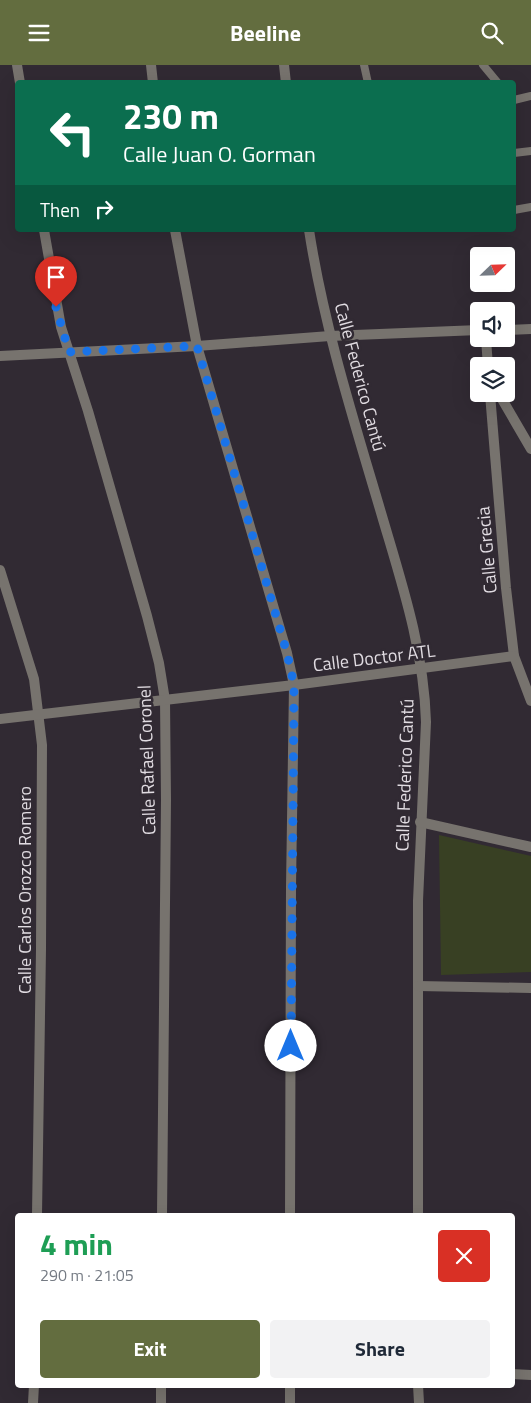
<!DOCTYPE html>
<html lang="en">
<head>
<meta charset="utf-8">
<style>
  :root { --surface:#fff; --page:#f2f2f3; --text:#1f2937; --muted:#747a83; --accent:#636d3f }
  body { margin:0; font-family:"Titillium Web",sans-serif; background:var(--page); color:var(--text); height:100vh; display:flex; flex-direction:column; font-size:19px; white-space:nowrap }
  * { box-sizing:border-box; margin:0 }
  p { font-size:16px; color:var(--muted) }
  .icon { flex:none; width:28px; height:28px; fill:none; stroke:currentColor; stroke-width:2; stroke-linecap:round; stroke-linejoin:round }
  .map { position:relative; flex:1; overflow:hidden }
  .drawer { position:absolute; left:15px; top:1148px; width:500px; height:175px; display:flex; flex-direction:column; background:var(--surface); border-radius:5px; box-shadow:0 5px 20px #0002 }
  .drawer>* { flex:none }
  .banner { position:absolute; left:15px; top:15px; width:501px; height:152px; border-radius:5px; box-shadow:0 5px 20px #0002; background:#0b6e4f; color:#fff; overflow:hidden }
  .needle { width:32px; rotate:67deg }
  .controls { position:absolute; left:470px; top:182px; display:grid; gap:10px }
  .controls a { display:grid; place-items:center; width:45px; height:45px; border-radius:5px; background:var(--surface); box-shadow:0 5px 20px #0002; font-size:25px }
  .pin { position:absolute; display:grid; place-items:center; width:42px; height:42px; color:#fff; margin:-51px -21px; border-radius:50% 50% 50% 0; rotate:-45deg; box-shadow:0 0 5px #0007 }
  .pin .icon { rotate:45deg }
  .me { position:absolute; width:55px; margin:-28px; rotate:0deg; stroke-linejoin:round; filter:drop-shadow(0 0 4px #0008) }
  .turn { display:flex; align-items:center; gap:18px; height:105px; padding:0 25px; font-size:22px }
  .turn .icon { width:65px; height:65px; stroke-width:2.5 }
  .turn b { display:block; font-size:35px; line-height:42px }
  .then { display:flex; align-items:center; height:48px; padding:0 25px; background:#0003; gap:10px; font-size:19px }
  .round { display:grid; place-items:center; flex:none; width:52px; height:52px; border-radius:5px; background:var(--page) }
  .summary { display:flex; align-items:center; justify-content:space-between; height:85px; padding:0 25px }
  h1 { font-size:30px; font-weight:700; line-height:38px; color:#1e9e55 }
  .primary-button { display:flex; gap:10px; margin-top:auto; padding:10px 25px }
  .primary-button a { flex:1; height:58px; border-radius:5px; background:var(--accent); color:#fff; font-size:20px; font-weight:700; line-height:58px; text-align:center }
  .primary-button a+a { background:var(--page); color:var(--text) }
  header { display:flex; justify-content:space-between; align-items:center; height:65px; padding:0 25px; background:var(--accent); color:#fff; font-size:22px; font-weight:700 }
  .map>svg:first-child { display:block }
</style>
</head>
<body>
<header><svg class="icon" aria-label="menu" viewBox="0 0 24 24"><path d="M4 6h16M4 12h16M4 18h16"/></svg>Beeline<svg class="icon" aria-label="search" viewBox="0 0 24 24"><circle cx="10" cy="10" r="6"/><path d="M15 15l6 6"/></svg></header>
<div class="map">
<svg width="531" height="1338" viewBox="0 0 531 1338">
  <rect width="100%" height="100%" fill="#312a33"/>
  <polygon fill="#384023" points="439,770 531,791 531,907 441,910"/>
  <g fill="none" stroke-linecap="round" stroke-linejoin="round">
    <g stroke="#77736e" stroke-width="8">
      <polyline points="364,0 368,18"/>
      <polyline points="483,0 498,18"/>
      <polyline points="514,35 531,31"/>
      <polyline points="514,88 531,86"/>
      <polyline points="514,145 531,142"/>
    </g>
    <g stroke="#77736e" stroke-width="10">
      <polyline points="17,0 20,18"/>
      <polyline points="151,0 153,18"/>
      <polyline points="284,0 286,18"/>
      <polyline points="44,165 61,262 88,346 147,551 159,598 165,635 166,735 162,1150"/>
      <polyline points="175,165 197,281 287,588 294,620 291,822 290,1150"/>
      <path d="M309,165C324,262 354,356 382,451C402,519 424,585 426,657L418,836V1150"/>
      <polyline points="506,265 531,264"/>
      <polyline points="486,274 488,301"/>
      <polyline points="0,291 197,281 330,271 479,265"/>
      <polyline points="490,329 506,523 514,591 531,636"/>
      <polyline points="499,329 531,384"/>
      <polyline points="0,505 34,614 42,680 41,884 37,1150"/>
      <polyline points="0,654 294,620 514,591"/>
      <polyline points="420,757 531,782"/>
      <polyline points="418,921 531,923"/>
      <polyline points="512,1309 531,1310"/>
      <polyline points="418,1320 419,1338"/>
      <polyline points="33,1338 34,1320"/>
      <polyline points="161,1338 161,1320"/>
      <polyline points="290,1338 290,1320"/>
    </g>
  </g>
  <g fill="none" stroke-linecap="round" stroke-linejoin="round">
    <polyline stroke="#1a73e8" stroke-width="9" stroke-dasharray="0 16.2" points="56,242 69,287 197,281 287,588 294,620 291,981"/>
  </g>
  <g text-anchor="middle" stroke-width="5" stroke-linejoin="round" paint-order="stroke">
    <g font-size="18" fill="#e1dce2" stroke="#312a33">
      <text transform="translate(360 312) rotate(75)" y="6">Calle Federico Cantú</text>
      <text transform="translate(487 485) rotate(-95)" y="6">Calle Grecia</text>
      <text transform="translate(374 593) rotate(-7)" y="6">Calle Doctor ATL</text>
      <text transform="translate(147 695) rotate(-92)" y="6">Calle Rafael Coronel</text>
      <text transform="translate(405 710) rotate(-88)" y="6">Calle Federico Cantú</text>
      <text transform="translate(25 825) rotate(-90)" y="6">Calle Carlos Orozco Romero</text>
    </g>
  </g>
</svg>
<div class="controls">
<a><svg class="needle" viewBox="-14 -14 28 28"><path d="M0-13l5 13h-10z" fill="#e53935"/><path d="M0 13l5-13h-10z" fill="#747a83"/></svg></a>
<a><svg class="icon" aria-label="sound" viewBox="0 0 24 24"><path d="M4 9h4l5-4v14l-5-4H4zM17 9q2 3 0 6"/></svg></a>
<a><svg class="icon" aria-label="layers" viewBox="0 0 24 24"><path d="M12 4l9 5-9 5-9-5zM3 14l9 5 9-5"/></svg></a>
</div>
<div class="pin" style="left:56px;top:242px;background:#d93025"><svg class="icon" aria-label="arrive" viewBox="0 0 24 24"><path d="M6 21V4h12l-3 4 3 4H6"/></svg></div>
<svg class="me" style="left:291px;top:981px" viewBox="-20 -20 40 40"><circle r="19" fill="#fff"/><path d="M0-13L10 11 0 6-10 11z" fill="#1a73e8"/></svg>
<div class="banner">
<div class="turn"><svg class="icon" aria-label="left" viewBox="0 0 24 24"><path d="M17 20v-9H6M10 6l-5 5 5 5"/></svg><div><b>230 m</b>Calle Juan O. Gorman</div></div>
<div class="then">Then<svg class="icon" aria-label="right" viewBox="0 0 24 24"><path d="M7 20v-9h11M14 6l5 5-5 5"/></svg></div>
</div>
<section class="drawer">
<div class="summary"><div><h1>4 min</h1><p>290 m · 21:05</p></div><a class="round" style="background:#d93025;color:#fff"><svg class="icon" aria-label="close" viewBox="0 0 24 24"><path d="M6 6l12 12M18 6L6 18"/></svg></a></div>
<div class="primary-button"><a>Exit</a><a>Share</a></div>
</section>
</div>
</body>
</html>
